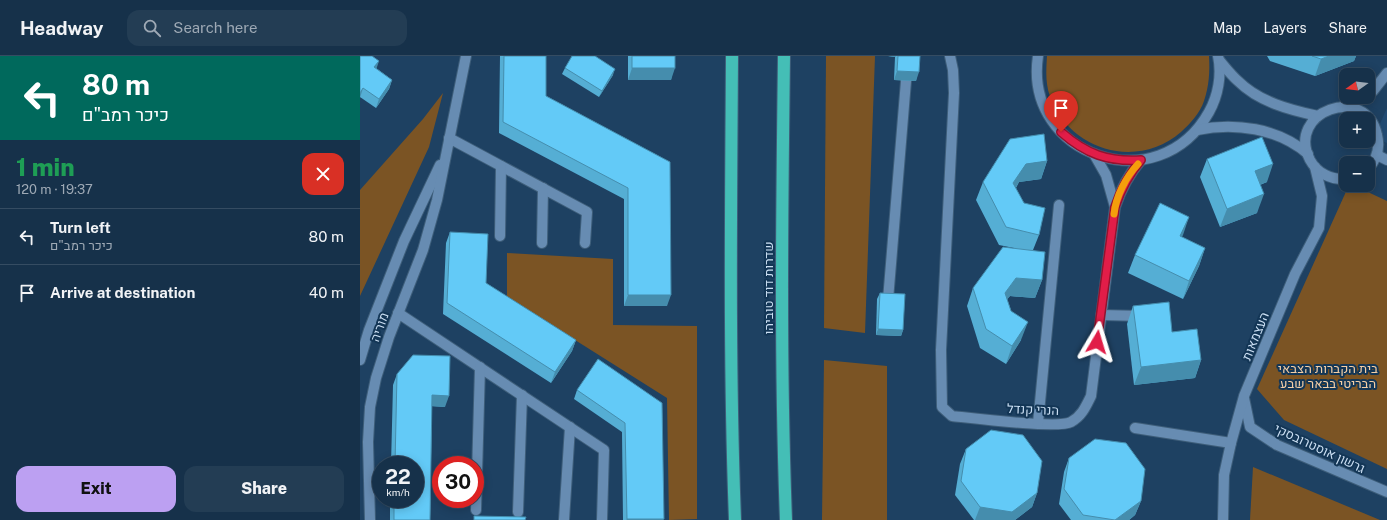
<!DOCTYPE html>
<html lang="en">
<head>
<meta charset="utf-8">
<style>
  :root { --surface:#16314a; --page:#233d54; --text:#f1f3f6; --muted:#9ea9b5; --line:#354c62; --accent:#bca0f2 }
  body { margin:0; font-family:"Public Sans",Heebo,sans-serif; background:var(--page); color:var(--text); height:100vh; display:flex; flex-direction:column; font-size:15px; white-space:nowrap }
  * { box-sizing:border-box; margin:0 }
  p { font-size:13px; color:var(--muted) }
  .icon { flex:none; width:22px; height:22px; fill:none; stroke:currentColor; stroke-width:2; stroke-linecap:round; stroke-linejoin:round }
  .map { position:relative; flex:1; overflow:hidden }
  .sheet { display:flex; flex-direction:column; background:var(--surface); width:360px }
  .sheet>* { flex:none }
  .hud { background:#00695c; color:#fff; overflow:hidden }
  .needle { width:26px; rotate:256deg }
  .tools { position:absolute; left:979px; top:12px; display:grid; gap:8px }
  .tools a { display:grid; place-items:center; width:36px; height:36px; border-radius:8px; background:var(--surface); box-shadow:0 2px 10px #0003,0 0 0 1px var(--line); font-size:20px }
  .speed { position:absolute; left:12px; top:400px; display:flex; gap:8px; font-size:20px; font-weight:700; text-align:center }
  .speed>* { display:grid; place-content:center; width:52px; height:52px; border-radius:50%; background:var(--surface); box-shadow:0 2px 10px #0003,0 0 0 1px var(--line); line-height:1 }
  .speed small { font-size:10px; font-weight:400 }
  .speed .limit { border:6px solid #d22; background:#fff; color:#111 }
  .pin { position:absolute; display:grid; place-items:center; width:34px; height:34px; color:#fff; margin:-41px -17px; border-radius:50% 50% 50% 0; rotate:-45deg; box-shadow:0 0 4px #0007 }
  .pin .icon { rotate:45deg }
  .me { position:absolute; width:44px; margin:-22px; rotate:7deg; stroke-linejoin:round; filter:drop-shadow(0 0 3px #0008) }
  .turn { display:flex; align-items:center; gap:14px; height:84px; padding:0 16px; font-size:18px }
  .turn .icon { width:52px; height:52px; stroke-width:2.5 }
  .turn b { display:block; font-size:28px; line-height:34px }
  .round { display:grid; place-items:center; flex:none; width:42px; height:42px; border-radius:12px; background:var(--page) }
  .summary { display:flex; align-items:center; justify-content:space-between; height:68px; padding:0 16px }
  h1 { font-size:24px; font-weight:800; line-height:30px; color:#1e9e55 }
  .cta { display:flex; gap:8px; margin-top:auto; padding:8px 16px }
  .cta a { flex:1; height:46px; border-radius:12px; background:var(--accent); color:#111; font-size:16px; font-weight:800; line-height:46px; text-align:center }
  .cta a+a { background:var(--page); color:var(--text) }
  ul { padding:0; list-style:none }
  li { display:flex; align-items:center; gap:12px; height:56px; padding:0 16px; border-top:1px solid var(--line) }
  li div { flex:1 }
  li b { display:block; font-size:15px }
  li em { font-style:normal }
  header { display:flex; align-items:center; gap:24px; box-sizing:border-box; height:56px; padding:0 20px; background:var(--surface); border-bottom:1px solid var(--line) }
  header strong { font-size:19px }
  nav { display:flex; gap:22px; margin-inline-start:auto; font-size:14px }
  .search { width:280px; height:36px; background:var(--page); display:flex; align-items:center; gap:10px; box-sizing:border-box; padding:0 14px; border-radius:12px; color:var(--muted); font-size:15px }
  main { display:flex; flex:1; min-height:0 }
  .map>svg:first-child { display:block }
</style>
</head>
<body>
<header>
<strong>Headway</strong>
<div class="search"><svg class="icon" aria-label="search" viewBox="0 0 24 24"><circle cx="10" cy="10" r="6"/><path d="M15 15l6 6"/></svg>Search here</div>
<nav><a>Map</a><a>Layers</a><a>Share</a></nav>
</header>
<main>
<section class="sheet">
<div class="hud">
<div class="turn"><svg class="icon" aria-label="left" viewBox="0 0 24 24"><path d="M17 20v-9H6M10 6l-5 5 5 5"/></svg><div><b>80 m</b>כיכר רמב&quot;ם</div></div>
</div>
<div class="summary"><div><h1>1 min</h1><p>120 m · 19:37</p></div><a class="round" style="background:#d93025;color:#fff"><svg class="icon" aria-label="close" viewBox="0 0 24 24"><path d="M6 6l12 12M18 6L6 18"/></svg></a></div>
<ul>
<li><svg class="icon" aria-label="left" viewBox="0 0 24 24"><path d="M17 20v-9H6M10 6l-5 5 5 5"/></svg><div><b>Turn left</b><p>כיכר רמב&quot;ם</p></div><em>80 m</em></li>
<li><svg class="icon" aria-label="arrive" viewBox="0 0 24 24"><path d="M6 21V4h12l-3 4 3 4H6"/></svg><div><b>Arrive at destination</b></div><em>40 m</em></li>
</ul>
<div class="cta"><a>Exit</a><a>Share</a></div>
</section>
<div class="map">
<svg width="1027" height="464" viewBox="0 0 1027 464">
  <rect width="100%" height="100%" fill="#1e4162"/>
  <polygon fill="#224b72" points="1027,52 1027,87 1022,85 1019,70"/>
  <g fill="#7b5424">
    <polygon points="466,0 515,0 505,277 464,272"/>
    <path d="M687,0H849C850,16 849,30 844,45C840,57 830,68 821,76C779,113 713,96 692,45C685,31 686,15 687,0Z"/>
    <polygon points="83,37 69,91 0,240 0,134 63,63"/>
    <polygon points="989,129 993,129 1027,145 1027,413 924,364 897,333"/>
    <polygon points="147,197 253,203 253,269 337,270 337,463 309,464 307,342 147,241"/>
    <polygon points="464,304 527,310 527,464 462,464"/>
    <polygon points="893,411 1020,464 890,464"/>
  </g>
  <g fill="none" stroke-linecap="round" stroke-linejoin="round">
    <defs>
      <g id="minor">
        <path d="M590,0L593,14L594,37L581,294L582,351L592,360C611,362 698,373 711,366C722,360 726,350 731,340L755,151C761,133 769,118 781,104"/>
        <path d="M678,0C663,101 799,146 849,56C858,40 862,19 858,0"/>
        <path d="M859,4C865,11 871,19 878,25C899,46 930,54 958,60"/>
        <polyline points="1008,38 1013,35 1027,17"/>
        <polyline points="982,51 1003,41"/>
        <path d="M837,74C874,66 918,72 948,98"/>
        <polyline points="89,82 227,156 225,187"/>
        <polyline points="734,98 746,119 755,151"/>
        <polyline points="1017,99 1027,104"/>
        <path d="M986,123C971,124 957,117 950,104C925,55 1006,27 1017,79C1020,91 1017,103 1008,113"/>
        <polyline points="140,180 141,110"/>
        <polyline points="182,187 183,132"/>
        <polyline points="528,244 546,25"/>
        <polyline points="38,257 244,394 242,464"/>
        <polyline points="741,259 782,260"/>
        <polyline points="0,304 9,274 44,185 80,109"/>
        <polyline points="884,342 890,371 917,389 1027,436"/>
        <polyline points="678,367 699,149"/>
        <polyline points="775,372 871,387"/>
        <polyline points="116,454 120,311"/>
        <polyline points="158,456 162,339"/>
        <polyline points="10,464 8,386 10,351 16,322 29,281 63,194 77,144 106,0"/>
        <polyline points="204,464 210,371"/>
        <polyline points="863,464 864,419 871,387 884,340 935,218 959,172 962,140 955,111"/>
      </g>
      <g id="highway">
        <path d="M372,0C371,155 369,309 375,464"/>
        <path d="M424,0C422,155 420,309 426,464"/>
      </g>
    </defs>
    <use href="#minor" stroke="#3e5e7a" stroke-width="12"/>
    <use href="#highway" stroke="#3e5e7a" stroke-width="14"/>
    <use href="#minor" stroke="#678cb2" stroke-width="10"/>
    <use href="#highway" stroke="#44beb6" stroke-width="12"/>
  </g>
  <g fill="#55aed4">
    <polygon points="0,0 32,24 29,33 16,52 0,41"/>
    <polygon points="140,0 186,0 186,40 310,106 307,250 264,250 264,143 139,77"/>
    <polygon points="268,0 315,0 311,24 268,24"/>
    <polygon points="528,0 560,0 556,25 534,24 535,1"/>
    <polygon points="907,0 996,0 994,5 955,20 910,5"/>
    <polygon points="205,12 253,19 239,41 202,18"/>
    <polygon points="847,103 907,126 900,129 897,157 860,171 840,121"/>
    <polygon points="687,105 681,123 659,126 656,132 679,179 673,194 682,224 675,242 650,240 647,243 661,284 646,308 620,292 607,250 613,232 654,192 639,189 616,144 623,126"/>
    <polygon points="90,176 126,227 216,284 212,295 191,327 83,258 86,187"/>
    <polygon points="822,181 845,192 839,210 823,243 768,217 775,199"/>
    <polygon points="520,237 543,274 541,280 516,279 517,243"/>
    <polygon points="773,250 812,276 841,304 835,322 774,329 767,268"/>
    <polygon points="37,318 85,351 72,350 70,464 30,464 30,443 55,443 55,409 31,409 33,329"/>
    <polygon points="217,334 302,347 303,464 263,464 262,376 214,343"/>
    <polygon points="606,393 677,437 672,451 655,464 614,464 595,439 600,408"/>
    <polygon points="709,402 781,445 775,459 769,464 711,464 699,448 704,416"/>
  </g>
  <g fill="#458dad">
    <polygon points="528,0 536,0 535,1"/>
    <polygon points="969,0 996,0 994,5 955,20 961,3"/>
    <polygon points="19,5 16,14 14,11"/>
    <polygon points="272,12 315,12 311,24 268,24"/>
    <polygon points="255,13 253,19 239,41 242,35"/>
    <polygon points="537,15 559,16 556,25 534,24"/>
    <polygon points="32,24 29,33 16,52 19,43"/>
    <polygon points="3,32 0,42 0,37"/>
    <polygon points="687,105 681,123 659,126 647,146 653,127 666,108"/>
    <polygon points="913,108 907,126 888,133 895,115"/>
    <polygon points="904,138 897,157 860,171 867,153"/>
    <polygon points="829,161 823,179 813,198 820,180"/>
    <polygon points="845,192 839,210 823,243 829,225"/>
    <polygon points="656,222 682,224 675,242 650,240 638,255 645,237"/>
    <polygon points="268,239 311,239 307,250 264,250"/>
    <polygon points="668,266 661,284 646,308 652,290"/>
    <polygon points="518,273 543,274 541,280 516,279"/>
    <polygon points="216,284 212,295 191,327 195,316"/>
    <polygon points="841,304 835,322 774,329 781,311"/>
    <polygon points="72,339 89,340 85,351 68,350"/>
    <polygon points="677,437 672,451 655,464 615,464 620,451"/>
    <polygon points="781,445 775,459 769,464 755,464"/>
    <polygon points="267,463 304,463 303,464 266,464"/>
  </g>
  <g fill="#63caf7" stroke="#458dad">
    <polygon points="0,0 12,0 19,5 14,11 32,24 19,43 3,32 0,37"/>
    <polygon points="144,0 186,0 186,40 310,106 311,239 268,239 268,132 143,66"/>
    <polygon points="212,0 235,0 255,13 242,35 205,12"/>
    <rect x="272" y="0" width="43" height="12"/>
    <polygon points="538,0 560,0 559,16 537,15"/>
    <polygon points="952,0 969,0 961,3"/>
    <polygon points="684,78 687,105 666,108 653,127 664,147 685,152 679,179 646,171 623,126 650,83"/>
    <polygon points="902,81 913,108 895,115 904,138 867,153 847,103"/>
    <polygon points="800,147 829,161 820,180 845,192 829,225 775,199"/>
    <polygon points="90,176 128,178 126,227 216,284 195,316 87,247"/>
    <polygon points="643,191 685,196 682,224 656,222 645,237 651,255 668,266 652,290 626,273 613,232"/>
    <polygon points="520,237 545,238 543,274 518,273"/>
    <polygon points="809,246 812,276 837,273 841,304 781,311 773,250"/>
    <polygon points="53,299 90,300 89,340 72,339 70,464 34,464 34,443 55,443 55,409 35,409 37,318"/>
    <polygon points="238,303 302,347 304,463 267,463 265,367 217,334"/>
    <polygon points="631,374 663,379 682,405 677,437 652,456 620,451 601,425 606,393"/>
    <polygon points="735,383 766,387 785,413 781,445 755,464 723,459 704,433 709,402"/>
    <polygon points="114,460 166,461 165,464 114,464"/>
  </g>
  <g fill="none" stroke-linecap="round" stroke-linejoin="round">
    <defs>
      <path id="route" d="M701,76C726,98 748,106 781,104C769,118 761,133 755,151L737,286"/>
    </defs>
    <use href="#route" stroke="#92132f" stroke-width="10"/>
    <use href="#route" stroke="#e11d48" stroke-width="7"/>
    <path stroke="#f59e0b" stroke-width="7" d="M754,158C756,140 766,121 778,108"/>
  </g>
  <g text-anchor="middle" stroke-width="4" stroke-linejoin="round" paint-order="stroke">
    <g font-size="13" fill="#cbdff3" stroke="#133656">
      <text transform="translate(408 232) rotate(-90)" y="5">שדרות דוד טוביהו</text>
      <text transform="translate(19 271) rotate(-70)" y="5">מוריה</text>
      <text transform="translate(895 280) rotate(-68)" y="5">העצמאות</text>
      <text transform="translate(673 353) rotate(2)" y="5">הנרי קנדל</text>
      <text transform="translate(960 392) rotate(25)" y="5">גרשון אוסטרובסקי</text>
    </g>
    <g font-size="13" fill="#f5cfa6" stroke="#133656">
      <text x="968" y="317">בית הקברות הצבאי<tspan x="968" dy="15">הבריטי בבאר שבע</tspan></text>
    </g>
  </g>
</svg>
<div class="tools">
<a><svg class="needle" viewBox="-14 -14 28 28"><path d="M0-13l5 13h-10z" fill="#e53935"/><path d="M0 13l5-13h-10z" fill="#9ea9b5"/></svg></a>
<a>+</a>
<a>−</a>
</div>
<div class="speed"><div>22<small>km/h</small></div><div class="limit">30</div></div>
<div class="pin" style="left:701px;top:76px;background:#d93025"><svg class="icon" aria-label="arrive" viewBox="0 0 24 24"><path d="M6 21V4h12l-3 4 3 4H6"/></svg></div>
<svg class="me" style="left:737px;top:286px" viewBox="-20 -20 40 40"><path d="M0-17L14 15 0 8-14 15z" fill="#e11d48" stroke="#fff" stroke-width="4"/></svg>
</div>
</main>
</body>
</html>
